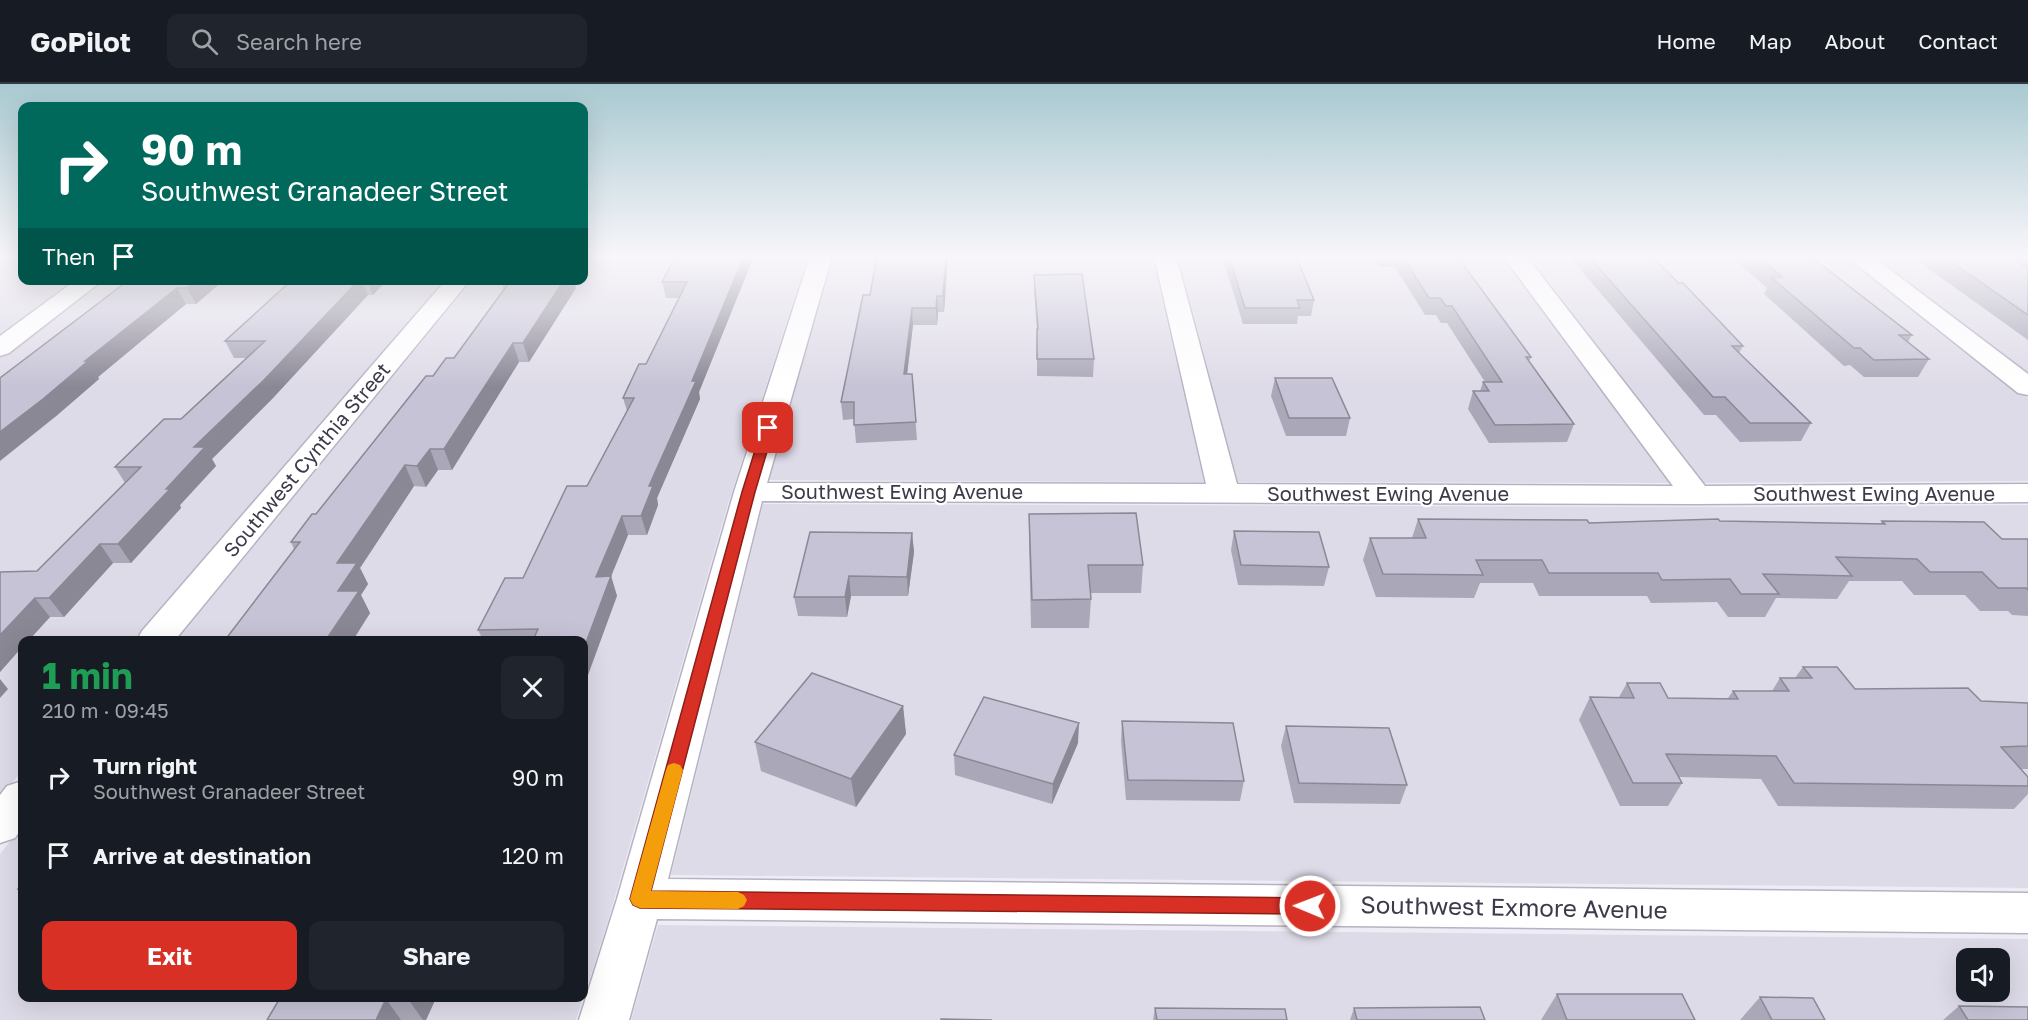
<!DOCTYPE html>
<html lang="en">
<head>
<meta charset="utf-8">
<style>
  :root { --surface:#171b24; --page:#20242c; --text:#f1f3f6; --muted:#9ea1a6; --line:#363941; --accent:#d93025 }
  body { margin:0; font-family:"Golos Text",sans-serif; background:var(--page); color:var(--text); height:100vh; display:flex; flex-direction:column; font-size:22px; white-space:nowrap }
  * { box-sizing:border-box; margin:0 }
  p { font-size:20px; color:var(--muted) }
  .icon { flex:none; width:33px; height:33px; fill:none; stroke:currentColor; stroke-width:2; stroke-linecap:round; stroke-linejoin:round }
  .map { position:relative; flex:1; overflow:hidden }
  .panel { position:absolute; left:18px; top:552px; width:570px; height:366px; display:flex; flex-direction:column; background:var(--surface); border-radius:12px; box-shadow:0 6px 24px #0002 }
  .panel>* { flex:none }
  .guide { position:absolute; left:18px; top:18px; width:570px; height:183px; border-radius:12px; box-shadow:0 6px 24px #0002; background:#00695c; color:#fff; overflow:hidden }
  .fabs { position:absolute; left:1956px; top:864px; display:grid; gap:12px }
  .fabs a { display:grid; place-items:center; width:54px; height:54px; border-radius:12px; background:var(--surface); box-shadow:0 6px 24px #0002; font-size:30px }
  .pin { position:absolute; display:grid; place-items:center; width:51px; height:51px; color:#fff; margin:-26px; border-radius:12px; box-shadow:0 3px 9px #0006 }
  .me { position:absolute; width:66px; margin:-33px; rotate:271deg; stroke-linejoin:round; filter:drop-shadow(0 0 4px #0008) }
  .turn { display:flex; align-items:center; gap:21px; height:126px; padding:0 24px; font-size:27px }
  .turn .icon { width:78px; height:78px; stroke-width:2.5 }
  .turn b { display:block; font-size:42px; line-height:51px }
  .then { display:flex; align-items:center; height:57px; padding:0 24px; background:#0003; gap:12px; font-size:22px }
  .round { display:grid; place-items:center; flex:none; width:63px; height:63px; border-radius:12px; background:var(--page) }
  .headline { display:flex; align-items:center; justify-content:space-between; height:102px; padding:0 24px }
  h1 { font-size:36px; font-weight:700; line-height:45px; color:#1e9e55 }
  .button { display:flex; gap:12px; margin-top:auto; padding:12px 24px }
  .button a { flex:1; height:69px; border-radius:12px; background:var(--accent); color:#fff; font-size:24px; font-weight:700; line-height:69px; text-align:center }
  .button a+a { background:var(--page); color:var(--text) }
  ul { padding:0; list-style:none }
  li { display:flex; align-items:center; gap:18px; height:78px; padding:0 24px }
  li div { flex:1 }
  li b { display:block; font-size:22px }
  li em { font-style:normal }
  header { display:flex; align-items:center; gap:36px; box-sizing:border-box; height:84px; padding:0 30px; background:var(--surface); border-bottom:2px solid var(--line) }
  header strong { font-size:28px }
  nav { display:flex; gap:33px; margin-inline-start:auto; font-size:21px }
  .search { width:420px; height:54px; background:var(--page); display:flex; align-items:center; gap:15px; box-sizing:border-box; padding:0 21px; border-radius:12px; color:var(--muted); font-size:22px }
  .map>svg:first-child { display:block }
</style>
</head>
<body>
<header>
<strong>GoPilot</strong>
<div class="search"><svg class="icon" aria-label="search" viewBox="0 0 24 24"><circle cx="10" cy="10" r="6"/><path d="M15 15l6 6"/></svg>Search here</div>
<nav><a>Home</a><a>Map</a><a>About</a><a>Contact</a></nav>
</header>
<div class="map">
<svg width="2028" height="936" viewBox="0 0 2028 936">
  <rect width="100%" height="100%" fill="#efecf5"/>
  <g fill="#dedbe8" fill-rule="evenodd">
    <polygon points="0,172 22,172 22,196 79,197 0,253"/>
    <polygon points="584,172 808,172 728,420 607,840 584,913 584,556 176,556 472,197 584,196"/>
    <polygon points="834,172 1152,172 1204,398 769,396"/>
    <polygon points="1178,172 1502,172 1670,399 1238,398"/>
    <polygon points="1527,172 1844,172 2028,314 2028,397 1704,399"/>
    <polygon points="1869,172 2028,172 2028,291"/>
    <polygon points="105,197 446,197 135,556 22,556 22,687 0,713 0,274"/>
    <polygon points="763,420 1723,423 2028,421 2028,804 671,791"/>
    <polygon points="22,742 22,914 583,914 576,936 0,936 0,770"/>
    <path d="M658,841L2028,855V936H631ZM1966,874H2000V908H1966Z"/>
  </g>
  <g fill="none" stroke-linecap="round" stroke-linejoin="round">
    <defs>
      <g id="minor">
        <polygon points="810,172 832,172 767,399 1206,400 1154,172 1176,172 1237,400 1673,402 1503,172 1526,172 1705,402 2028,400 2028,418 1696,420 762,417 668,795 2028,809 2028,849 657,835 629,936 579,936 617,815 734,408"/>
        <polygon points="1846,172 1872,172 2028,290 2028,311 2018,309"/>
        <polygon points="76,196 103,196 9,269 0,272 0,252"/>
        <polygon points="446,196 470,196 175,556 137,556 142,547"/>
        <polygon points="22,697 22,744 15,754 0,759 0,711 7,702"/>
      </g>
    </defs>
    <use href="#minor" stroke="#b6b2c3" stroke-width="3"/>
    <use href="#minor" fill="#fff" fill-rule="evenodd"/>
  </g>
  <g fill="#aaa8b8">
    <polygon points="754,172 699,308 700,315 657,414 658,421 647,451 628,451 611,492 617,512 584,556 483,556 478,546 523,494 587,402 627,327 623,314 646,280 679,214 666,214 662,198"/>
    <polygon points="877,172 948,172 944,228 938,228 937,241 913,241 907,290 912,290 917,356 856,359 854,335 843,336 841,318 870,211"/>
    <polygon points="1222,172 1296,172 1314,216 1311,232 1298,232 1297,240 1243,240"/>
    <polygon points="1372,172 1457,172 1531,273 1529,278 1574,340 1567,358 1489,359 1468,325 1473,307 1480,307 1483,298 1485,298 1447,239 1441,239 1436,231 1425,231 1395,183 1379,183"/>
    <polygon points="1569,172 1652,172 1743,262 1739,269 1811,339 1801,357 1740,358 1716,331 1704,331"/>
    <polygon points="1731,172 1810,172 1912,251 1908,258 1929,275 1918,293 1864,293 1850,281 1844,282 1764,210 1767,204"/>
    <polygon points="1911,172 2027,172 2024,176 2028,179 2028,256"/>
    <polygon points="1034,191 1094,275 1093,293 1037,292 1037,245 1034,207"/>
    <polygon points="129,196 224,196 196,220 186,220 98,293 99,295 55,333"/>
    <polygon points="292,196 387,196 373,211 368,211 273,314 212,375 216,382 180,421 181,424 131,479 113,479 64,533 50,533 29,556 22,556 22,563 0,588 0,488 37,487 125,399 115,383 181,335 246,274 234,274 225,257"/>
    <polygon points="501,196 577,196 575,201 576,204 529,278 519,278 452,386 438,386 426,403 414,402 360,484 368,500 361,511 370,529 353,556 225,556 294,465 291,458 316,430 433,292 454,274 504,206"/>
    <polygon points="1275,294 1350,334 1346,352 1286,352 1271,312"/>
    <polygon points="1029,430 1143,481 1141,509 1090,509 1091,515 1089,544 1031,544 1029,457"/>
    <polygon points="1418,435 1589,439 1720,437 1880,440 1882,437 2002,455 2028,455 2028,532 2012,531 2008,527 1980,527 1965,511 1914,511 1902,497 1849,497 1837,515 1776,514 1765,533 1728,533 1717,518 1651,519 1647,512 1539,512 1533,499 1480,499 1474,514 1376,513 1363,476 1370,454 1412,454"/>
    <polygon points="1234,447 1329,483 1324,502 1238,501 1231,466"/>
    <polygon points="912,449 914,468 908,512 851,512 847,533 798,532 794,513"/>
    <polygon points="1803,583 1855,605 1981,617 2028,619 2028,685 2021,685 2028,693 2028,710 2014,725 1778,722 1761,695 1679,693 1682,699 1668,722 1620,722 1579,636 1590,613 1619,613 1627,599 1668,614 1728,614 1733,607 1772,607 1780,594 1795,594"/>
    <polygon points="903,622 906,650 856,723 761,687 755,658"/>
    <polygon points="1122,638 1244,697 1240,717 1126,716 1121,657"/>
    <polygon points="1286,642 1407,701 1400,720 1294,719 1281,662"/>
    <polygon points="1078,659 1052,720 955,691 954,671"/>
    <polygon points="1557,910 1695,936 1541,936"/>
    <polygon points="1760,913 1825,936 1740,936"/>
    <polygon points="280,914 436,914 426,936 267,936"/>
    <polygon points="1959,922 2028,936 1943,936"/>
    <polygon points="1155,924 1287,936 1153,936"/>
    <polygon points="1354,924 1485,936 1350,936"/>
  </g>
  <g fill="#8b8896">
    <polygon points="744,172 754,172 699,308 700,315 657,414 658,421 647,451 641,432 649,402"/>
    <polygon points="946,172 948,172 944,228 943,212"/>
    <polygon points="196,196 224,196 196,220 187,204"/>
    <polygon points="359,196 362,196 368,211 273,314 212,375 216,382 180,421 181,424 131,479 118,460 166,405 194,363"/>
    <polygon points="367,196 387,196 373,211"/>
    <polygon points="564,196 577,196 575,201 576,204 529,278 523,259"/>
    <polygon points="177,204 186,220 98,293 99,295 55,333 0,377 0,348 85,277"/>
    <polygon points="937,212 938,228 937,241 936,224"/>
    <polygon points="912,224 913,241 905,307 904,290"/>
    <polygon points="513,259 519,278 452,386 444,365"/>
    <polygon points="430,365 438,386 426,403 417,382"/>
    <polygon points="405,381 414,402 360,484 368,500 361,511 370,529 353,556 326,556 338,507 337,479"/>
    <polygon points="622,432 628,451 603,512 596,493"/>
    <polygon points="912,449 914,468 908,512 907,493"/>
    <polygon points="100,460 113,479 64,533 49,514"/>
    <polygon points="611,492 617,512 584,602 584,564"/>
    <polygon points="849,492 851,512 847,533 845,513"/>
    <polygon points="35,514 50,533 29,556 22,556 22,563 0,588 0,551"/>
    <polygon points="0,595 8,605 0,614"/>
    <polygon points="903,622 906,650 856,723 851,695"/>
    <polygon points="1079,639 1078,659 1052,720 1053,700"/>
    <polygon points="409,914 436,914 426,936 423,936 408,915"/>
    <polygon points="386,915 401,936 376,936"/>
  </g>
  <g fill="#c6c3d6" stroke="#8b8896" stroke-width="1.5">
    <polygon points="676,172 744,172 692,297 696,297 649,402 653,402 641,432 622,432 596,493 611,492 584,564 584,556 533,556 538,545 478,546 505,494 523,494 567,402 587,402 634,314 623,314 639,280 646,280 687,198 662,198"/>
    <polygon points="877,172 946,172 943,212 937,212 936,224 912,224 904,290 912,290 916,338 854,341 854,318 841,318 863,211 870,211"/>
    <polygon points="1229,172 1296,172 1314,216 1297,216 1300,224 1245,224"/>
    <polygon points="1402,172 1457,172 1531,273 1526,273 1574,340 1495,341 1473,307 1489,307 1483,298 1502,298 1452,222 1446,222 1440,214 1429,214"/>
    <polygon points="1588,172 1652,172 1678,199 1683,199 1743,262 1732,262 1811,339 1750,339 1725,313 1713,313"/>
    <polygon points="1757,172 1810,172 1912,251 1899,251 1929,275 1874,276 1860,264 1854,264 1772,194 1782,193"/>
    <polygon points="1943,172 2018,172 2028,179 2028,181 2022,181 2028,185 2028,231"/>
    <polygon points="1082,190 1094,275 1037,275 1037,245 1038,245 1034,191"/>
    <polygon points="129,196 196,196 187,204 177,204 85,277 88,277 43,315 0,348 0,294"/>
    <polygon points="292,196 359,196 264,296 194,363 205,363 166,405 170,405 118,460 100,460 49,514 35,514 0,551 0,488 37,487 141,383 115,383 164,335 181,335 265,257 225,257"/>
    <polygon points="511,196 564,196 523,259 513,259 444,365 430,365 417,382 405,381 337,479 357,479 338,507 359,507 326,556 225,556 300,458 291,458 312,430 316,430 426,292 433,292 446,274 454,274"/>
    <polygon points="1275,294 1332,294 1350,334 1289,334"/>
    <polygon points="1136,429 1143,481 1088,481 1091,515 1032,516 1029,430"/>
    <polygon points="1418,435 1587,436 1589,439 1718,435 1720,437 1885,440 1882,437 1984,438 2002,455 2028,455 2028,506 2026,504 1998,504 1982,488 1930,488 1917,475 1836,473 1852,492 1763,490 1779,510 1741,510 1730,495 1662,496 1658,489 1549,489 1542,476 1476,476 1483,491 1383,490 1370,454 1426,454"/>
    <polygon points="1234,447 1319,448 1329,483 1241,481"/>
    <polygon points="810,448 912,449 907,493 849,492 845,513 794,513"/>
    <polygon points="1803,583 1837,583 1855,605 1968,604 1981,617 2028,619 2028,662 2001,663 2028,693 2028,702 1794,699 1776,672 1666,670 1682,699 1633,699 1590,613 1634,614 1627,599 1660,599 1668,614 1738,615 1733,607 1789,607 1780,594 1812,594"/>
    <polygon points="812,589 903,622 851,695 755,658"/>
    <polygon points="984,613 1079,639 1053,700 954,671"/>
    <polygon points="1122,637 1233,639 1244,697 1128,696"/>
    <polygon points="1286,642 1389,644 1407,701 1299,699"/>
    <polygon points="22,799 22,805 18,805"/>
    <polygon points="1557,910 1682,910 1695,936 1567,936"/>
    <polygon points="1760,913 1813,914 1825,936 1772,936"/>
    <polygon points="280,914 409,914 408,915 386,915 376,936 267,936"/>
    <polygon points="1959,922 2028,923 2028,936 1968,936"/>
    <polygon points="1480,923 1485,936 1357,936 1354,924"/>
    <polygon points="1155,924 1285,925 1287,936 1157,936"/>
    <polygon points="941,935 992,936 941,936"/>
  </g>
  <linearGradient id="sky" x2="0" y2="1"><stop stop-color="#a9c9d1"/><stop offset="0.57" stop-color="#f8f6fa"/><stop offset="1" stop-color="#f8f6fa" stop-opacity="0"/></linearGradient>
  <rect width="2028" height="303" fill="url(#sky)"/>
  <polygon fill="#d93025" stroke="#8d1f18" stroke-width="1.5" points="768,340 774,344 755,408 651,807 1310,814 1317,816 1319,822 1317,828 1310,830 640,824 633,821 630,815 742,408 762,344"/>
  <polygon fill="#f59e0b" points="674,679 680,681 683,686 651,807 738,808 744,811 747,816 744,822 738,825 640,824 633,821 630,815 666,686 668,681"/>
  <g text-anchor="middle" stroke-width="4.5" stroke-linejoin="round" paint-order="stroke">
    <g font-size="20" fill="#3d3a49" stroke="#fff">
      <text transform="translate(307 376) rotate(-50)" y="7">Southwest Cynthia Street</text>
      <text x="902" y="415">Southwest Ewing Avenue</text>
      <text x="1388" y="417">Southwest Ewing Avenue</text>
      <text x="1874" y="417">Southwest Ewing Avenue</text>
    </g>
    <g font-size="24" fill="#3d3a49" stroke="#fff">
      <text transform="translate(1514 824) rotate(1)" y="8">Southwest Exmore Avenue</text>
    </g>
  </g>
</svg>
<div class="fabs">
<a><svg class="icon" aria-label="sound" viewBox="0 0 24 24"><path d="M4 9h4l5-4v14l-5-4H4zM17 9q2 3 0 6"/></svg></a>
</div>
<div class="pin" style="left:768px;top:344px;background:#d93025"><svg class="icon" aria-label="arrive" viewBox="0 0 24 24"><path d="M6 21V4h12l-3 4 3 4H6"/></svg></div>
<svg class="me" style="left:1310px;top:822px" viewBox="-20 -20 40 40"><circle r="17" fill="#d93025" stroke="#fff" stroke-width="3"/><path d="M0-11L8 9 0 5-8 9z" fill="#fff"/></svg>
<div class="guide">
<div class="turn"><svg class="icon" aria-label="right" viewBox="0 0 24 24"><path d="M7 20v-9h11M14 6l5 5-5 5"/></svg><div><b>90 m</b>Southwest Granadeer Street</div></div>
<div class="then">Then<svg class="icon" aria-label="arrive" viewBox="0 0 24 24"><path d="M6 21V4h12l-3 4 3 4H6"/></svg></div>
</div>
<section class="panel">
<div class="headline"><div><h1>1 min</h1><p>210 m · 09:45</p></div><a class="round"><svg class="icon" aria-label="close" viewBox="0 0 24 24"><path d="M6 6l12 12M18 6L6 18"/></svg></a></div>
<ul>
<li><svg class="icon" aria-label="right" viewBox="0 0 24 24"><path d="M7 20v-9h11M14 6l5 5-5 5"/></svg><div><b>Turn right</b><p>Southwest Granadeer Street</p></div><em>90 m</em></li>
<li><svg class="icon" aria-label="arrive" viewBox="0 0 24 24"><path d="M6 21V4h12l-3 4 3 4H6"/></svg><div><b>Arrive at destination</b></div><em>120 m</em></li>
</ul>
<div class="button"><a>Exit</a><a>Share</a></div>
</section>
</div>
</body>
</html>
